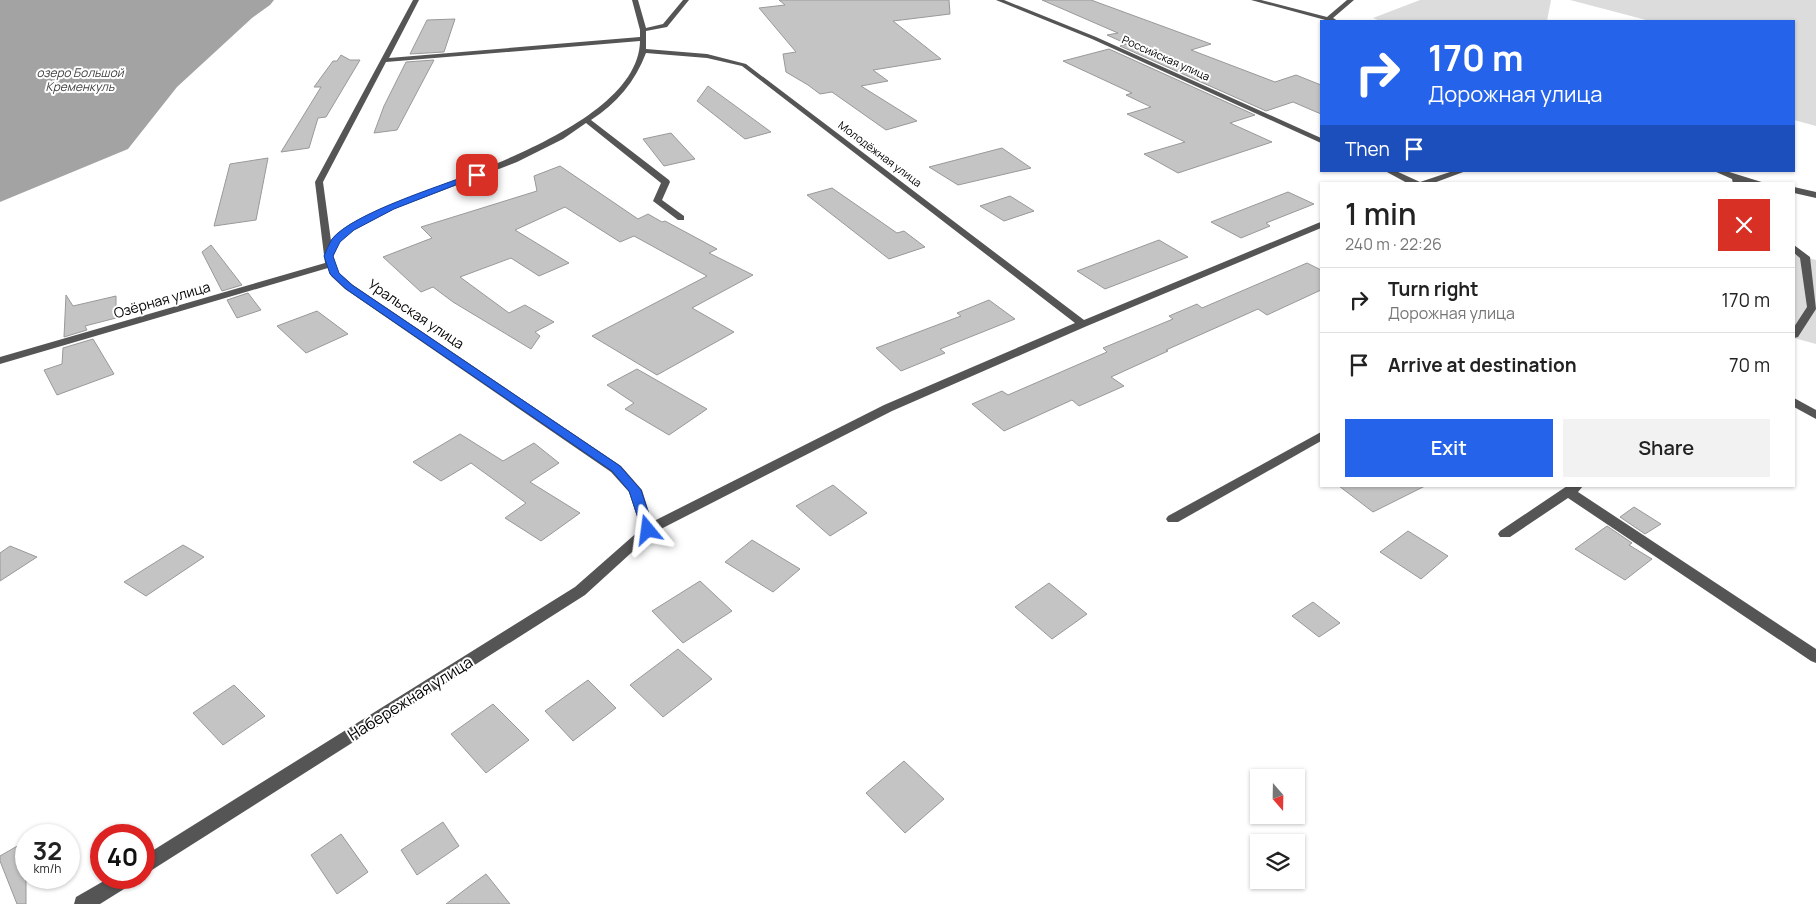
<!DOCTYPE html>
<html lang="en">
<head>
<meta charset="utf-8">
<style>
  :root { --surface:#fff; --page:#f2f2f2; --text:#222; --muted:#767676; --line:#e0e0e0; --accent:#2563eb }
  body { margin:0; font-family:Manrope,sans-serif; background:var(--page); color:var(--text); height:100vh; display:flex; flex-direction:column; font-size:19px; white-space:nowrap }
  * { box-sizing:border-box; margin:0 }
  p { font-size:16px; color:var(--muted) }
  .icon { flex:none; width:28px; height:28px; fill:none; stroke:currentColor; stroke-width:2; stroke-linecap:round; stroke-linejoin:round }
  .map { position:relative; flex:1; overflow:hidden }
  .drawer { position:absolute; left:1320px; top:182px; width:475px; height:305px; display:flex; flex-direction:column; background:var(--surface); border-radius:0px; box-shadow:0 1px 4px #0004 }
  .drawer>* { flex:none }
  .banner { position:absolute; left:1320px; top:20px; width:475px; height:152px; border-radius:0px; box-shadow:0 1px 4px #0004; background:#2563eb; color:#fff; overflow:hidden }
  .needle { width:32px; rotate:160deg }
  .tools { position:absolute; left:1250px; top:769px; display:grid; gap:10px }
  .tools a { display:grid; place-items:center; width:55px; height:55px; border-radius:0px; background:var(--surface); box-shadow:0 1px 4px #0004; font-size:25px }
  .speed { position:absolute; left:15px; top:824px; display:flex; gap:10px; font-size:25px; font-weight:700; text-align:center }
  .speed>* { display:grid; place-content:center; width:65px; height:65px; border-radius:50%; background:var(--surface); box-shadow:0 1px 4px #0004; line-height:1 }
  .speed small { font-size:12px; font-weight:400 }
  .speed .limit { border:8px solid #d22; background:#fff; color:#111 }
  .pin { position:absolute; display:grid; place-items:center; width:42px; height:42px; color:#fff; margin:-21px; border-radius:10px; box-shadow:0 2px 8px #0006 }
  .me { position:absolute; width:55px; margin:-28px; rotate:344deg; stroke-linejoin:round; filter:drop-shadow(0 0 4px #0008) }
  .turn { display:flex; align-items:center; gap:18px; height:105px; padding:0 25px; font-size:22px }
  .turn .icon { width:65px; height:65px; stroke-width:2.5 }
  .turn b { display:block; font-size:35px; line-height:42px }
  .then { display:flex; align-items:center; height:48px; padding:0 25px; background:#0003; gap:10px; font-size:19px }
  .round { display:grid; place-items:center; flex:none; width:52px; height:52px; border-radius:0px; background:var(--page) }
  .head { display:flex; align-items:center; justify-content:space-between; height:85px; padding:0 25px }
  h1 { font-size:30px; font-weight:600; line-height:38px }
  .action { display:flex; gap:10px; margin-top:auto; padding:10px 25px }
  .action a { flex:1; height:58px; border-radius:0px; background:var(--accent); color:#fff; font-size:20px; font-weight:600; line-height:58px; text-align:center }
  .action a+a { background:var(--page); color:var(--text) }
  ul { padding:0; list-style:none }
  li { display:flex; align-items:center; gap:15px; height:65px; padding:0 25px; border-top:1px solid var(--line) }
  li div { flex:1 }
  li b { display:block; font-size:19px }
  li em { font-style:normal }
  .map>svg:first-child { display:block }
</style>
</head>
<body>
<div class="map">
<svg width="1816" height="904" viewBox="0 0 1816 904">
  <rect width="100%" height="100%" fill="#fff"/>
  <g fill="#dcdcdc">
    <polygon points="1420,0 1551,0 1547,21 1380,21 1373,18"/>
    <polygon points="1570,0 1816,0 1816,126 1794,120 1794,21 1650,21"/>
    <polygon points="1794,254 1816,260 1816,344 1794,338"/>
  </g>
  <polygon fill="#a3a3a3" points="0,0 274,0 270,5 252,18 177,87 128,149 0,202"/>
  <g fill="#c4c4c4" stroke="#999">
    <polygon points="779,0 949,0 950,14 893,21 941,59 873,70 888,81 861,86 917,121 886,130 832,92 820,94 808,85 786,72 783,54 796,52 759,8 785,5"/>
    <polygon points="1042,0 1091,0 1211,44 1191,50 1275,82 1296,75 1321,85 1321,114 1293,102 1266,111 1120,46 1127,44 1107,35 1118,33"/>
    <polygon points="455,19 444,52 410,54 427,20"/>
    <polygon points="1109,49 1255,115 1230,123 1272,142 1178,173 1144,154 1185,142 1127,114 1151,107 1126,95 1132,93 1063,61"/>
    <polygon points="341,55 350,60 360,60 326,117 318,118 309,148 281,152 321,87 314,87 333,61 337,61"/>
    <polygon points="434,60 397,130 374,133 384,106 406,62"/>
    <polygon points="708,86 771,132 745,139 697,101"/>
    <polygon points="671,133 695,159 664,166 643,139"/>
    <polygon points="1002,148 1031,168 958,185 929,167"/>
    <polygon points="268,158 256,220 214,226 230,164"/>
    <polygon points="560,166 638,219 648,214 662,222 665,221 717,249 709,253 753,275 692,308 734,332 657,375 592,336 707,276 634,236 620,242 565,207 515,230 569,263 539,276 511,258 460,277 509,313 525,305 554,322 535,332 540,336 531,349 453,302 433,287 421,292 383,257 432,238 421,227 537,191 534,176"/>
    <polygon points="832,188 897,233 904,231 925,247 889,259 807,195"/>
    <polygon points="1288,192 1314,204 1266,223 1270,226 1241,238 1211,222"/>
    <polygon points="1010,196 1034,211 1004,221 980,206"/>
    <polygon points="1159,240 1188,257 1105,289 1077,271"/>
    <polygon points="211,245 242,285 222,291 202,252"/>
    <polygon points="1307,263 1321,270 1321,290 1267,315 1258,309 1166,350 1168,351 1111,377 1124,386 1079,406 1072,400 1004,431 972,404 1002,391 1008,395 1107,352 1103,348 1173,319 1169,316 1197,304 1202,308"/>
    <polygon points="248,293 261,310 237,318 227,300"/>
    <polygon points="66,295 73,306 116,296 116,318 85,326 87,330 64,337"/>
    <polygon points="989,300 1015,319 940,349 945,353 901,371 876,348 961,316 957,313"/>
    <polygon points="317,311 348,334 306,353 277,326"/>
    <polygon points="93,339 114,374 57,395 44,370 62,364 63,348"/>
    <polygon points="637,369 707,409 669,435 625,409 634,403 607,385"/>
    <polygon points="460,434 503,461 534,443 559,463 530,482 580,513 541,541 505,518 526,503 471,463 441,481 413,462"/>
    <polygon points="833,485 867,513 830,536 796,506"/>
    <polygon points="1339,486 1425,486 1373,512"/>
    <polygon points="1634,507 1661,524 1645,534 1620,517"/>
    <polygon points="1607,526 1632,543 1629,545 1652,559 1625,580 1575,549"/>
    <polygon points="1408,531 1448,556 1421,579 1380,552"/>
    <polygon points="752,540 800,569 773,592 725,562"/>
    <polygon points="183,545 204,557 146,596 124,582"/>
    <polygon points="10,546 37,557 0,581 0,553"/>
    <polygon points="700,581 732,611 683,643 652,611"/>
    <polygon points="1049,583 1087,614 1052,639 1015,607"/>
    <polygon points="1313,602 1340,623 1319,637 1292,616"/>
    <polygon points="678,649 712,679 663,717 630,685"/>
    <polygon points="588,680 616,708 573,741 545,711"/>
    <polygon points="234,685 265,716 223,745 193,713"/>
    <polygon points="493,704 529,740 486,773 451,734"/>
    <polygon points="904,761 944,799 905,833 866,793"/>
    <polygon points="443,822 459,846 417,875 401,850"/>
    <polygon points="341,834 368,872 337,894 311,855"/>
    <polygon points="26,841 26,904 17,904 0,861 0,856"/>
    <polygon points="486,874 510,904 446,904 471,885"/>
  </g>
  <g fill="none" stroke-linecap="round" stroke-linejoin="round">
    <g fill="#555" fill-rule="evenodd">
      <path d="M413,0H419L389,58L640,37V30L632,0H638L646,28L663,24L683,0H689L667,27L646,31V49L707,54L746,64L1084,320L1318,223L1321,222V228L1087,326L892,411L653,533L585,595L144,875V856L575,587L641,529L629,492L611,472L345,289L331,276L328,268L0,364V357L325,263L315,182ZM640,41C639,119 477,171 417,194C395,203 344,221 331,241L323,182L386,62ZM646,53L707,58L742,66L1075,323L884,405L652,522L642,490L621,466L353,285L339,273L333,257L340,241L354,230L394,209L517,162L563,139L586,123L661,183L653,201L678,220H684V216L662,200L670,182L669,180L591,120C617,103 635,82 646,53Z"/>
      <polygon points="996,0 1004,0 1096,37 1321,138 1321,143 1092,39"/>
      <polygon points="1251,0 1261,0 1327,17 1347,0 1354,0 1333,18 1338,21 1329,21"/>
      <polygon points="1385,171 1396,171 1420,182 1453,171 1466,171 1431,184 1409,184"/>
      <polygon points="1714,171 1726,171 1768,184 1741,182 1741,184 1733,184 1732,179"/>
      <polygon points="1794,187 1816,192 1816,198 1794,193"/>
      <polygon points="1794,245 1810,257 1816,309 1798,337 1794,338 1794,327 1807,307 1800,258 1794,253"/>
      <polygon points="1794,398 1816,410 1816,419 1794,407"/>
      <polygon points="1321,432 1321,441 1178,522 1168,522 1166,519 1168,516"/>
      <polygon points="1567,486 1583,486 1578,492 1816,649 1816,663 1811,661 1568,498 1510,537 1500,537 1498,534 1500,531"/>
      <polygon points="109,878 134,878 132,884 100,904 74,904 76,897"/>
    </g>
  </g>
  <path fill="#2563eb" stroke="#184099" d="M474,173L481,175L394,209L354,230L340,242L333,256L339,273L352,285L620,466L641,490L654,530L652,533H643L629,491L612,471L346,289L330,274L324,256C326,251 329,244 332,239C353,213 441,186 474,173Z"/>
  <g text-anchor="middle" stroke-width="4" stroke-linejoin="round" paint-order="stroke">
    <g font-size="11" fill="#000" stroke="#fff">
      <text transform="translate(1166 58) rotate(24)" y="4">Российская улица</text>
      <text transform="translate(880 154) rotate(37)" y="4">Молодёжная улица</text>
    </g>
    <g font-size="12" font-style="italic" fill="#444" stroke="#fff">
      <text x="80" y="77">озеро Большой<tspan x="80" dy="14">Кременкуль</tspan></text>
    </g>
    <g font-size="14" fill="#000" stroke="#fff">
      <text transform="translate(162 300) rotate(-16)" y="5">Озёрная улица</text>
      <text transform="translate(416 314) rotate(34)" y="5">Уральская улица</text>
    </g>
    <g font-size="16" fill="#000" stroke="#fff">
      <text transform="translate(410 698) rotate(-32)" y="6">Набережная улица</text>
    </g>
  </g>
</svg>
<div class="tools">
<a><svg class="needle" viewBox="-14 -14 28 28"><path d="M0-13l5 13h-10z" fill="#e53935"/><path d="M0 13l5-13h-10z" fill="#767676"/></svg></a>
<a><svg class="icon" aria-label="layers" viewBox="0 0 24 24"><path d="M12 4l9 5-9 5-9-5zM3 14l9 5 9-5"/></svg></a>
</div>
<div class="speed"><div>32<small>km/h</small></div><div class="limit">40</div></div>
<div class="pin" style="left:477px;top:175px;background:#d93025"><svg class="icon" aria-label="arrive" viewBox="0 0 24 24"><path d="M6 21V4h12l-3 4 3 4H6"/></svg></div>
<svg class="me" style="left:648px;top:530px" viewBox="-20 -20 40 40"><path d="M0-17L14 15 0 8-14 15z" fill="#2563eb" stroke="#fff" stroke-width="4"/></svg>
<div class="banner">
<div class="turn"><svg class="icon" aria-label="right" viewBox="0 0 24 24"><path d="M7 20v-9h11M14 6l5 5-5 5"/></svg><div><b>170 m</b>Дорожная улица</div></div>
<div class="then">Then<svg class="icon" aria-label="arrive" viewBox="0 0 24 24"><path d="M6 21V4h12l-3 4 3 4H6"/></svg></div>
</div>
<section class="drawer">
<div class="head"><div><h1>1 min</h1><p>240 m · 22:26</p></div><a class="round" style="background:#d93025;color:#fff"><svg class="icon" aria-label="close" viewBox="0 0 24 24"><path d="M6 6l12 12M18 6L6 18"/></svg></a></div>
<ul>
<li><svg class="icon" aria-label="right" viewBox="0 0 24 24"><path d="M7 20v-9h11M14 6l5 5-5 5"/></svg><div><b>Turn right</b><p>Дорожная улица</p></div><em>170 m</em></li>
<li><svg class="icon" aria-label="arrive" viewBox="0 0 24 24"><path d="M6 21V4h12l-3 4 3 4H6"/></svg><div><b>Arrive at destination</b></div><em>70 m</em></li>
</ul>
<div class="action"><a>Exit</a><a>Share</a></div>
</section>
</div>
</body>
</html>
